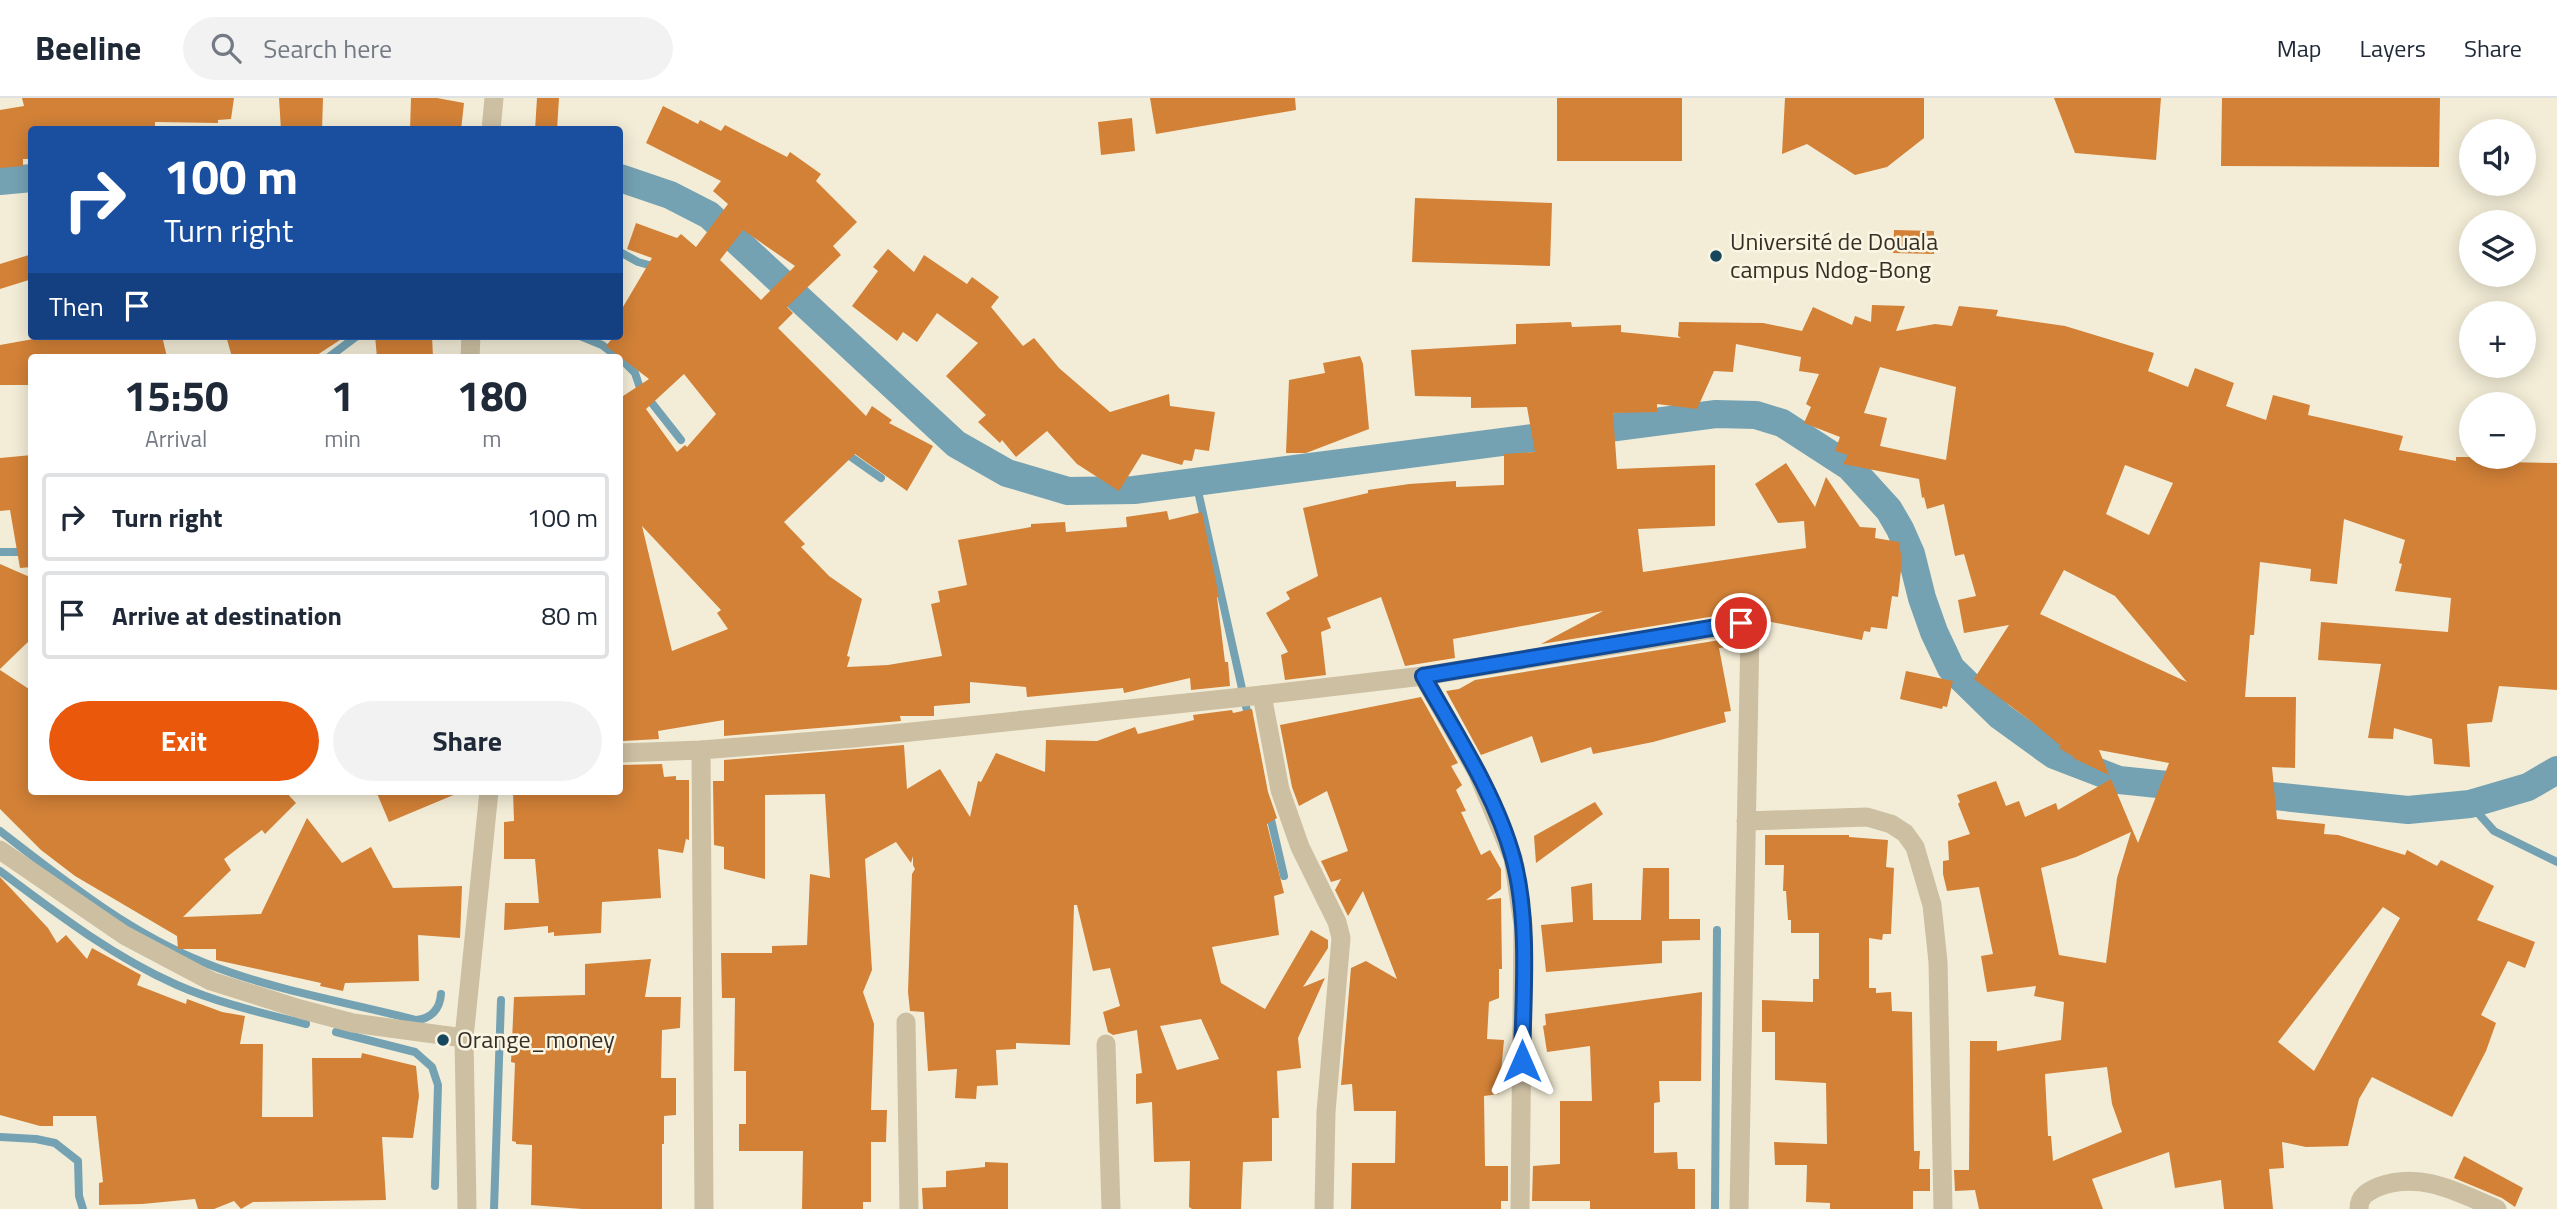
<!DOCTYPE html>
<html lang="en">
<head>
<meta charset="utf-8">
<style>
  :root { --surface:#fff; --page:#f2f2f3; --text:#1f2937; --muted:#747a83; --line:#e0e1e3; --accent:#ea580c }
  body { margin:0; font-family:"Titillium Web",sans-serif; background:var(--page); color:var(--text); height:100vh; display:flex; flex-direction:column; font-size:26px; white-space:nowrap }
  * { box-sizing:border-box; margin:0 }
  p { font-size:23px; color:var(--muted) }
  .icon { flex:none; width:38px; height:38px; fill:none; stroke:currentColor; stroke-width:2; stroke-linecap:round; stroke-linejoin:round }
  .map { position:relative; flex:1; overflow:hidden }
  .side { position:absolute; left:28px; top:256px; width:595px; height:441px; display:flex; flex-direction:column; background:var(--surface); border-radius:7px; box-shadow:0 4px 18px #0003 }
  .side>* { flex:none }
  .banner { position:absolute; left:28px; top:28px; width:595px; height:214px; border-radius:7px; box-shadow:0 4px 18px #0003; background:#1a4fa0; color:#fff; overflow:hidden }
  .fabs { position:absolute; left:2459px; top:21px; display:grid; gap:14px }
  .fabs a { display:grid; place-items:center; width:77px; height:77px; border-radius:50%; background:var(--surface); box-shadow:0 4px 18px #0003; font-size:35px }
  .pin { position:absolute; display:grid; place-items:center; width:60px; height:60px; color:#fff; margin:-30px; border:4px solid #fff; border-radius:50%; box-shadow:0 2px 7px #0007 }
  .me { position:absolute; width:77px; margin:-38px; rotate:0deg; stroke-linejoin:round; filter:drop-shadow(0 0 5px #0008) }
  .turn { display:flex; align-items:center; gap:24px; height:147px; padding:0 21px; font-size:32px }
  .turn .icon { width:91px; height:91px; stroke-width:2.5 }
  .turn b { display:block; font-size:49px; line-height:60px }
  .then { display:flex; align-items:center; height:66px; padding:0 21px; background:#0003; gap:14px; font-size:26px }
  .eta { display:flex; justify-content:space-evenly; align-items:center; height:119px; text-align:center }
  .eta b { font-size:42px; font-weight:700; line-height:49px }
  .action { display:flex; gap:14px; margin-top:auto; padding:14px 21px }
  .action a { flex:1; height:80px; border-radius:42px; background:var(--accent); color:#fff; font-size:28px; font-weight:700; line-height:80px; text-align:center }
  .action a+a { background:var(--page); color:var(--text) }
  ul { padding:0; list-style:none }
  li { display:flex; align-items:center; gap:21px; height:88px; margin:0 14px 10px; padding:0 7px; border:4px solid var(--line); border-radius:7px }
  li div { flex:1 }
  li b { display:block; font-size:26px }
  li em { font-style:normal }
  header { display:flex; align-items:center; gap:42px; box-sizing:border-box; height:98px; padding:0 35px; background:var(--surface); border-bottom:2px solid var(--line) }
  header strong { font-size:33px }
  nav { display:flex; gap:38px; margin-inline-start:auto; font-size:24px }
  .search { width:490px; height:63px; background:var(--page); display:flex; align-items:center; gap:18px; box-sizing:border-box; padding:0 24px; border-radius:38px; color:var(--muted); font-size:26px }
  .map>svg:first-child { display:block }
</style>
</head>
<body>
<header>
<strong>Beeline</strong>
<div class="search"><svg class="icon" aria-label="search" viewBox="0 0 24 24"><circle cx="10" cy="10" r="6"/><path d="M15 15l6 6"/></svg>Search here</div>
<nav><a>Map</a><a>Layers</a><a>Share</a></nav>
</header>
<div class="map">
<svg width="2557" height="1111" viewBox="0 0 2557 1111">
  <rect width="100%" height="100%" fill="#f3edd7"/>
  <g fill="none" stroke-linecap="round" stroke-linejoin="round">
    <g stroke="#74a2b3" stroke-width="8">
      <polyline points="620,154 638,164 656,169"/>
      <polyline points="580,238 602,247 618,259"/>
      <polyline points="329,259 357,238"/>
      <polyline points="620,260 635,275 640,290 681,342"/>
      <polyline points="844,354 881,380"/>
      <polyline points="1196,384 1249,622"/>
      <polyline points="0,454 25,454"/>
      <polyline points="2470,706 2494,733 2557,764"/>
      <polyline points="1269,713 1284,778"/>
      <path d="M0,733C65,783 129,835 205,865C272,892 346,904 416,922C431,921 440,911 441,896"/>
      <path d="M0,773C56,815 112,858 177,887C218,905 262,915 306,926"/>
      <polyline points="336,934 415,954 432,969 438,987 435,1088"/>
      <polyline points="0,1039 36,1041 55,1045 78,1063 79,1098 83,1111"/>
      <polyline points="494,1111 501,902"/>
      <polyline points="1715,1111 1717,832"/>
    </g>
    <g stroke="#74a2b3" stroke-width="28">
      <polyline points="620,80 670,97 709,117 956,346 1007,375 1068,393 1134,392 1716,316 1756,317 1782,325 1850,369 1889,412 1900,431 1911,456 1922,500 1934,534 1951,570 2000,618 2054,657 2119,682 2408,712 2470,706 2528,689 2557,672"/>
      <polyline points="0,83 32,80"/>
    </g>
  </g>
  <g fill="#d28137" fill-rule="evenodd">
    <polygon points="22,0 234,0 231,21 218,22 218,25 155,24 155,32 32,32 32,61 23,61 23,68 0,70 0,12 24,8"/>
    <polygon points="279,0 323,0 322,32 281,32"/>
    <polygon points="411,0 437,0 464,5 461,32 410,32"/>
    <polygon points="537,0 559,0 557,32 535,32"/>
    <polygon points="1150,0 1295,0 1296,12 1156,36"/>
    <rect x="1557" y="0" width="125" height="63"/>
    <polygon points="1785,0 1924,0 1924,40 1887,69 1855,77 1807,46 1782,56"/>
    <polygon points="2054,0 2161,0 2156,62 2075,55"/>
    <polygon points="2222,0 2440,0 2439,69 2221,68"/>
    <path d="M663,8L698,26L700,22L721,33L725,27L787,59L790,54L821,76L816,83L857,124L833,148L841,157L787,209L793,215L778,230L866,318L872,308L892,322L889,325L933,348L907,393L855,356L784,424L805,446L801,449L829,478L862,501L847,558L850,559L847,569L888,567L942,558L931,506L940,504L938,493L967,487L958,442L1031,429V426L1065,424L1066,434L1127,429L1126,419L1167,413L1169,422L1202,414L1219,499H1217L1225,564H1228L1230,588L1191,592L1190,580L1124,595L1123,590L1027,599L1026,589L970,584V605L934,608V618H900L901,623L724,638V622L658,633L659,641L623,643L620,615V300L649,281L606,248L614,238H620V214L652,160L627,151L636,125L677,140L681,136L696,149L728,106L713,93L721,83L646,45ZM743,132L795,168L761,202L720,162ZM684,276L716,316L687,349L685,347L677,354L646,311ZM642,428L721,512L717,515L728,531L672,553Z"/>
    <polygon points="1132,20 1135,53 1101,57 1098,24"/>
    <polygon points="1415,100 1552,105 1550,168 1412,164"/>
    <polygon points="1894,132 1934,133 1934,156 1893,155"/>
    <polygon points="888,151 914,174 924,157 967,186 972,179 999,199 991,209 1023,248 1034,240 1059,270 1110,314 1169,296 1170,308 1215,314 1209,353 1195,351 1192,363 1184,362 1182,367 1142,356 1119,393 1077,366 1047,333 1016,359 1002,342 1000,345 978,324 986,317 946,278 978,245 937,215 917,244 903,234 897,243 852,208 878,173 873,169"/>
    <polygon points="32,156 32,181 0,191 0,166"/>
    <path d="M1872,207L1905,208L1896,233L1935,226L1952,228L1959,208L1998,212L1996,218L2065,228L2154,255L2148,273L2188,289L2195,270L2234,285L2226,308L2266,322L2273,297L2310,307L2308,317L2403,338L2399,352L2456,363V359H2497V364L2557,365V592L2499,588L2492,624L2467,626L2470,669L2434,666L2432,641L2394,630L2393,641L2368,640L2381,566L2318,562L2321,524L2448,534L2451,500L2395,493L2402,466L2399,465L2405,442L2344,421L2337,486L2310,483L2311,471L2260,464L2254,537H2250L2245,599H2296L2295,670L2272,669L2277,721L2325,726L2324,736L2338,737L2405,757L2407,752L2437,768L2441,762L2494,788L2477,822L2535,844L2525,870L2508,863L2481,917L2496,925L2486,953L2452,1019L2372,979L2359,1001L2348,1048L2306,1049L2282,1044L2284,1070L2269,1071L2273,1111H2224L2221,1082L2175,1090L2169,1054L2092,1081L2103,1111H1979L1975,1092L1955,1093L1954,1072H1969L1970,943H1997V953L2061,942L2064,904L2034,898L2036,888L1987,894L1981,858L1993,856L1979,789L1947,793L1943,776V763L1949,762L1948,743L1970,736L1958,706L1960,704L1957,697L1996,683L2006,708L2019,703L2025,719L2056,705L2058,712L2111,681L2138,745L2169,665L2099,652L2109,677L2073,660L2074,659L2059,650L2061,648L2032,624L1974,581L2009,527L1964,535L1958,502L1976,498L1964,456L1955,458L1944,406L1927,411L1924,399L1922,400L1919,381L1843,366L1848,357L1835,353L1840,339L1804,325L1811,309L1806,306L1819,276L1799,273L1801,259L1736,246L1733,274L1714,273L1697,311L1657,306V314L1613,315L1617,371L1715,367V428L1638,431L1643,474L1806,450L1804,423L1778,425L1755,386L1786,365L1815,409L1826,379L1860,429L1876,430L1875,440L1899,444L1902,463L1898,499L1892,498L1887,531L1871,529L1870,534L1864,533L1862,542L1756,521L1749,515L1742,514L1722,515V517L1541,546L1603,513L1453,541L1455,560L1405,568L1381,499L1327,520L1331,530L1321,534L1326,577L1285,582L1281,557L1288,554L1266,515L1290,501L1286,494L1318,478L1303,410L1368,395V392L1409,386L1456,383V389L1504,387V356L1535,354L1527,309L1471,310V299L1415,298L1411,252L1516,246V226L1571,224L1572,229L1621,227V234L1681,240L1678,238L1679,224L1763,225L1802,233L1813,209L1852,227L1855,218L1871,224ZM1880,269L1956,289L1946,362L1880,348L1887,320L1864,315ZM2125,367L2173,385L2149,437L2106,416ZM2064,472L2115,498L2187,584L2040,516ZM2131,734L2117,780L2106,865L2059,857L2041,770L2076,759ZM2383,809L2400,820L2314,973L2278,944ZM2107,969L2112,1006L2122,1034L2053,1063L2051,1038H2048L2045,976Z"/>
    <polygon points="50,238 162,238 167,259 32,259 32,287 0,287 0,247"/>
    <polygon points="226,238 346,238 314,259 232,259"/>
    <polygon points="375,238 432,238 433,259 377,259"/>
    <polygon points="1360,258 1363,266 1369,331 1306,355 1286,355 1289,282 1325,275 1323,265"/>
    <polygon points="32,357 32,469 20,470 10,412 0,413 0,360"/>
    <polygon points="0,466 32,480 32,540 0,571"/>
    <polygon points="1726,541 1728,549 1719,550 1731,613 1724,614 1726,624 1653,644 1593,656 1591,649 1541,665 1532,638 1481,657 1446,593 1459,591 1475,582"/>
    <polygon points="0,572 32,593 32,693 285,693 296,705 265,736 262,732 224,761 231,772 183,819 261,816 307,720 342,765 371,749 393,790 462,788 460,840 418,837 419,883 345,885 343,893 320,888 321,885 216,862 216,851 178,851 177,838 75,778 41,752 0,711"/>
    <polygon points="1906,573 1953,583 1947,609 1943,608 1942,611 1900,601"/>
    <polygon points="1421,599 1458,665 1451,668 1462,687 1456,692 1466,713 1461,714 1481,757 1490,752 1501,771 1501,791 1486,802 1501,800 1502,871 1499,871 1499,900 1489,904 1487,941 1504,942 1499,996 1484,998 1485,1068 1508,1068 1508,1103 1501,1103 1501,1111 1351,1111 1352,1065 1395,1065 1396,1013 1354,1013 1352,986 1341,987 1351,870 1366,863 1397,881 1363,793 1348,818 1335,792 1341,781 1331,784 1324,769 1321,763 1348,753 1327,693 1299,708 1292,689 1280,627"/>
    <path d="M1252,611L1268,694L1277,720L1267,726L1284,795L1274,798L1279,837L1212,849L1221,885L1265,911L1311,832L1328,842V850L1303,889L1325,880L1298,940L1301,970L1277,973L1279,1020H1272V1063L1243,1064L1241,1111H1192L1189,1109L1190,1063L1154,1064L1152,1004L1136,1006V976L1142,975L1137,932L1113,937L1108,934L1103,914L1120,908L1110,870L1093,873L1077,807H1074L1070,947L1016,945V951L996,952L998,987L977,988L976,1001L955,1000L957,971L928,973L924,914L910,913L908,894L912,776L915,771L913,767V758L911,765L896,744L865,761L872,872L863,894L874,926L871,1012H887L886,1044H871V1104H863V1111H802L803,1053H739V1026H746V973H734L735,900H722L721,855H772V848L807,847L810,776L830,780L825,696L765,697V781L724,771V749L714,747L713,683H724V662L904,647L907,691L940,671L970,719L978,683L981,684L996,655L1045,674L1046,642L1097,643L1135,629L1138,636L1194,622L1193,617L1232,612L1233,615ZM1201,921L1219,961L1177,972L1160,928Z"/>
    <polygon points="662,666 664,679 676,678 676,682 689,682 689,742 686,741 683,755 658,751 661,800 602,804 601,835 554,838 554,834 548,835 548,828 504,832 505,805 539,805 535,761 504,761 504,724 514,723 513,693 620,693 620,667"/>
    <polygon points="376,693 463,693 389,724"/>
    <polygon points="1595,704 1603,716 1536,765 1534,738"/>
    <polygon points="1765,737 1849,737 1849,739 1888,742 1886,769 1894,770 1891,836 1883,836 1882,842 1869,840 1869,890 1876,890 1876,895 1891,894 1892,913 1912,914 1914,1053 1920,1053 1919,1071 1930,1071 1930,1093 1913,1093 1913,1111 1830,1111 1830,1105 1806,1104 1807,1067 1775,1067 1774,1044 1827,1046 1826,985 1775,982 1775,934 1762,934 1762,902 1813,904 1813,881 1819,881 1819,835 1791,835 1791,822 1788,822 1786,793 1783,793 1784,767 1765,767"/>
    <polygon points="1643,770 1669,770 1669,821 1700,821 1700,842 1662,843 1662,865 1546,874 1541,827 1573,824 1571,789 1592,785 1593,822 1641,822"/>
    <polygon points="0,779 48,830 57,845 66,837 87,861 92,850 141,877 137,887 186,906 187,901 222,914 245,918 240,946 263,946 262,1019 313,1019 312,960 361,960 362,955 416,968 419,998 413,1040 382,1039 386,1102 253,1104 241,1111 234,1103 214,1111 198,1111 195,1101 142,1106 99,1107 99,1085 103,1084 96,1018 53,1018 53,1028 40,1028 0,1017"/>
    <polygon points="651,861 645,899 681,899 680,930 662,932 661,980 676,980 676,1017 664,1018 664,1046 662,1046 662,1111 582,1111 531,1107 532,1047 516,1046 516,1044 512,1043 515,965 511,964 514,899 585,897 585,866"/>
    <polygon points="1702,894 1701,983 1659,983 1660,1004 1654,1005 1654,1055 1677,1054 1678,1071 1695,1071 1695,1111 1590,1111 1590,1103 1532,1103 1533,1068 1560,1066 1560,1003 1592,1003 1590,948 1547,954 1543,928 1546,927 1545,916"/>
    <polygon points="2464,1058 2523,1090 2515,1109 2502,1100 2454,1080"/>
    <polygon points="985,1064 1008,1065 1008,1111 923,1111 922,1090 946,1089 946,1073 985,1069"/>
  </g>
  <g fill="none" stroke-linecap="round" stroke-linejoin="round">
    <g stroke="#ccbfa2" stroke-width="19">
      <polyline points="491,32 494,0"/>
      <polyline points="470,259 471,238"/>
      <polyline points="1423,578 1477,674 1513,760 1523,827 1520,1111"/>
      <polyline points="1262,597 1280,692 1300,749 1337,824 1341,840 1326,1014 1324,1111"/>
      <polyline points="701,652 704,1111"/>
      <polyline points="620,655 701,652 854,640 1262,597 1423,578 1744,526 1750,533 1739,1111"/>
      <polyline points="1746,723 1867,719 1891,726 1905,735 1915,749 1932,807 1938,864 1943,1111"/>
      <polyline points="0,752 124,837 211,883 300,911 353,925 464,940"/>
      <polyline points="906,924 909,1111"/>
      <polyline points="1106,946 1111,1111"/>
      <polyline points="467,1111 464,940 489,693"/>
      <path d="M2359,1111C2359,1098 2367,1094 2378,1089C2421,1073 2457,1094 2497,1111"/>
    </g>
  </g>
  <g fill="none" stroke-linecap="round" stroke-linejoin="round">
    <defs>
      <path id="route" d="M1522,963C1523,899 1530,822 1513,760C1496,697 1455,635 1423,578L1741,525"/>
    </defs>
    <use href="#route" stroke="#114b97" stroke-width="18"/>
    <use href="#route" stroke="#1a73e8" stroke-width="12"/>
  </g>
  <g fill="#17475c" stroke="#fbf6e4" stroke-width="2.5">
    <circle cx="1716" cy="158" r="7"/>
    <circle cx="443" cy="942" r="7"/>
  </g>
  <g text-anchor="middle" stroke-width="5" stroke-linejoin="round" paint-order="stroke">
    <g font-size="24" fill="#362f25" stroke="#fbf6e4" text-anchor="start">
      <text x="1730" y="152">Université de Douala<tspan x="1730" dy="28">campus Ndog-Bong</tspan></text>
      <text x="457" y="950">Orange_money</text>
    </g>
  </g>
</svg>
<div class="fabs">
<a><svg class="icon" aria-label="sound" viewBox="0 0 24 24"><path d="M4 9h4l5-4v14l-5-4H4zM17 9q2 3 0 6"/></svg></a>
<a><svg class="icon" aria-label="layers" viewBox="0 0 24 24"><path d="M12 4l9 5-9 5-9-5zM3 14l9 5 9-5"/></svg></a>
<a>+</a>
<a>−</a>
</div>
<div class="pin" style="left:1741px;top:525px;background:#d93025"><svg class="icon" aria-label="arrive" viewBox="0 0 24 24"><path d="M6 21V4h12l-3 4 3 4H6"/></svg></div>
<svg class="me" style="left:1522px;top:963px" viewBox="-20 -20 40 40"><path d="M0-17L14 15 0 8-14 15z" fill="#1a73e8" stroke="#fff" stroke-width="4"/></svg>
<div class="banner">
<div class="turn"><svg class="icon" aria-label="right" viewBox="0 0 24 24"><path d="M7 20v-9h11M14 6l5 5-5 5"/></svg><div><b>100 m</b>Turn right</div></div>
<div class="then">Then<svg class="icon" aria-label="arrive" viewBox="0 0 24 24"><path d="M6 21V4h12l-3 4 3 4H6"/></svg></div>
</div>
<section class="side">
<div class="eta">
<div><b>15:50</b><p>Arrival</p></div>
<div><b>1</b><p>min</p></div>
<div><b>180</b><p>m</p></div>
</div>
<ul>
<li><svg class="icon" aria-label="right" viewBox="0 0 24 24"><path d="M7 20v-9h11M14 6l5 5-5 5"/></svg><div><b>Turn right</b></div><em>100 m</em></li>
<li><svg class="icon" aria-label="arrive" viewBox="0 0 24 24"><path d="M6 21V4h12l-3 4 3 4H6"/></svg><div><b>Arrive at destination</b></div><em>80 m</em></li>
</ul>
<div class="action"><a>Exit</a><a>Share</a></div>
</section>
</div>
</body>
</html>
